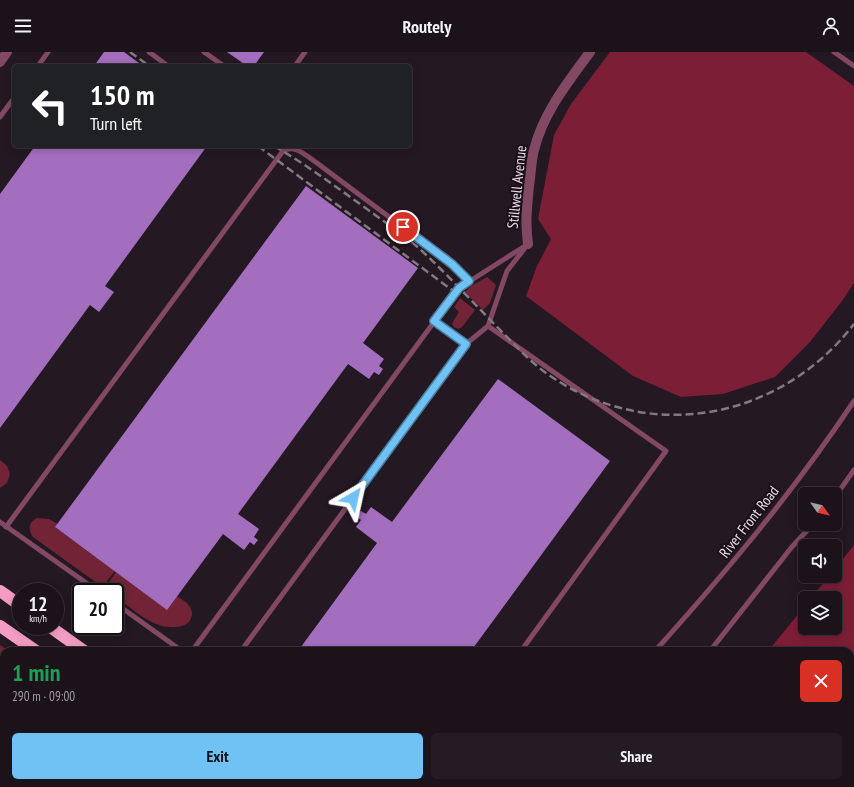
<!DOCTYPE html>
<html lang="en">
<head>
<meta charset="utf-8">
<style>
  :root { --surface:#1b121a; --page:#241b23; --text:#f1f3f6; --muted:#a09ea2; --line:#393239; --accent:#70c1f4 }
  body { margin:0; font-family:"PT Sans Narrow",sans-serif; background:var(--page); color:var(--text); height:100vh; display:flex; flex-direction:column; font-size:15px; white-space:nowrap }
  * { box-sizing:border-box; margin:0 }
  p { font-size:13px; color:var(--muted) }
  .icon { flex:none; width:22px; height:22px; fill:none; stroke:currentColor; stroke-width:2; stroke-linecap:round; stroke-linejoin:round }
  .map { position:relative; flex:1; overflow:hidden }
  .panel { position:absolute; left:0px; top:595px; width:854px; height:140px; display:flex; flex-direction:column; background:var(--surface); border-radius:12px 12px 0 0; box-shadow:0 2px 10px #0003,0 0 0 1px var(--line) }
  .panel>* { flex:none }
  .top-card { position:absolute; left:12px; top:12px; width:400px; height:84px; border-radius:6px; box-shadow:0 2px 10px #0003,0 0 0 1px var(--line); background:#202124; color:#fff; overflow:hidden }
  .needle { width:26px; rotate:124deg }
  .tools { position:absolute; left:798px; top:435px; display:grid; gap:8px }
  .tools a { display:grid; place-items:center; width:44px; height:44px; border-radius:6px; background:var(--surface); box-shadow:0 2px 10px #0003,0 0 0 1px var(--line); font-size:20px }
  .speed { position:absolute; left:12px; top:531px; display:flex; gap:8px; font-size:20px; font-weight:700; text-align:center }
  .speed>* { display:grid; place-content:center; width:52px; height:52px; border-radius:50%; background:var(--surface); box-shadow:0 2px 10px #0003,0 0 0 1px var(--line); line-height:1 }
  .speed small { font-size:10px; font-weight:400 }
  .speed .limit { border:2px solid #111; border-radius:6px; background:#fff; color:#111 }
  .pin { position:absolute; display:grid; place-items:center; width:34px; height:34px; color:#fff; margin:-17px; border:2px solid #fff; border-radius:50%; box-shadow:0 1px 4px #0007 }
  .me { position:absolute; width:44px; margin:-22px; rotate:36deg; stroke-linejoin:round; filter:drop-shadow(0 0 3px #0008) }
  .turn { display:flex; align-items:center; gap:14px; height:84px; padding:0 12px; font-size:18px }
  .turn .icon { width:52px; height:52px; stroke-width:2.5 }
  .turn b { display:block; font-size:28px; line-height:34px }
  .round { display:grid; place-items:center; flex:none; width:42px; height:42px; border-radius:6px; background:var(--page) }
  .overview { display:flex; align-items:center; justify-content:space-between; height:68px; padding:0 12px }
  h1 { font-size:24px; font-weight:700; line-height:30px; color:#1e9e55 }
  .button { display:flex; gap:8px; margin-top:auto; padding:8px 12px }
  .button a { flex:1; height:46px; border-radius:6px; background:var(--accent); color:#111; font-size:16px; font-weight:700; line-height:46px; text-align:center }
  .button a+a { background:var(--page); color:var(--text) }
  header { display:flex; justify-content:space-between; align-items:center; height:52px; padding:0 12px; background:var(--surface); font-size:18px; font-weight:700 }
  .map>svg:first-child { display:block }
</style>
</head>
<body>
<header><svg class="icon" aria-label="menu" viewBox="0 0 24 24"><path d="M4 6h16M4 12h16M4 18h16"/></svg>Routely<svg class="icon" aria-label="person" viewBox="0 0 24 24"><circle cx="12" cy="8" r="4"/><path d="M4 21q1-7 8-7t8 7"/></svg></header>
<div class="map">
<svg width="854" height="735" viewBox="0 0 854 735">
  <rect width="100%" height="100%" fill="#241822"/>
  <g fill="#722436">
    <polygon points="487,225 496,233 490,251 483,258 465,240 471,234"/>
    <polygon points="460,246 475,258 462,275 458,277 454,275 452,272 454,268 459,260 454,255"/>
    <polygon points="0,408 7,414 10,422 7,431 0,436"/>
    <path d="M37,466L49,467L58,472L56,476L115,519L103,534H101L33,485C28,478 28,470 37,466Z"/>
    <path d="M116,520L167,557L177,544C181,547 187,550 189,554C191,556 192,559 192,562C191,577 172,576 162,574C144,569 129,554 115,544V540H109L105,536Z"/>
    <polygon points="0,593 9,599 4,599 4,652 0,649"/>
    <polygon points="111,731 194,731 199,735 117,735"/>
  </g>
  <g fill="#7d1e37">
    <polygon points="610,0 806,0 854,34 854,231 842,249 810,290 775,325 723,342 681,345 633,324 526,244 537,214 551,187 538,167 554,83 571,52"/>
    <polygon points="854,493 854,735 641,735 644,731 850,731 850,599 768,599 805,554 805,576 835,576 835,546 811,546 829,524 835,524 835,517"/>
  </g>
  <g fill="#a36ebe">
    <polygon points="104,0 124,0 143,14 94,14"/>
    <polygon points="227,0 264,0 254,14 247,14"/>
    <polygon points="35,94 207,94 105,234 114,240 99,260 90,253 0,376 0,142"/>
    <polygon points="306,134 418,216 363,291 384,307 379,314 383,317 379,323 374,320 369,327 348,312 238,462 259,477 254,485 258,488 254,493 250,490 244,498 223,482 167,558 55,475"/>
    <polygon points="498,327 610,409 471,599 298,599 377,491 356,475 361,468 357,465 361,459 366,462 371,455 392,470"/>
  </g>
  <g fill="none" stroke-linecap="round" stroke-linejoin="round">
    <g stroke="#834964" stroke-width="5">
      <polyline points="149,0 168,14"/>
      <polyline points="204,0 224,14"/>
      <polyline points="834,0 854,14"/>
      <polyline points="38,14 48,0"/>
      <polyline points="295,14 305,0"/>
      <polyline points="0,65 14,46"/>
      <polyline points="435,269 466,292"/>
      <polyline points="835,445 854,418"/>
      <polyline points="0,470 99,540"/>
      <path d="M6,475L283,99C294,91 308,105 317,111L452,212L469,229"/>
      <polyline points="115,551 182,599"/>
      <polyline points="192,599 459,236 525,194"/>
      <polyline points="241,599 466,292 488,274"/>
      <polyline points="521,599 666,399 488,274 507,219 528,192"/>
      <path d="M655,599C726,520 795,438 854,349"/>
      <polyline points="710,599 791,496 813,472"/>
      <polyline points="0,699 4,702"/>
      <polyline points="369,731 375,735"/>
      <polyline points="403,735 407,731"/>
      <polyline points="517,735 522,731"/>
      <polyline points="570,735 574,731"/>
    </g>
    <g stroke="#834964" stroke-width="10">
      <polyline points="0,10 7,0"/>
      <path d="M528,192C525,171 527,155 529,134C531,122 531,109 534,98C543,61 568,30 590,0"/>
    </g>
    <g stroke="#f49dc4" stroke-width="12">
      <polyline points="0,539 21,554"/>
      <polyline points="0,574 36,599"/>
      <polyline points="49,574 84,599"/>
      <polyline points="221,731 227,735"/>
      <polyline points="252,731 257,735"/>
    </g>
    <g stroke="#837981" stroke-width="2.5" stroke-dasharray="8 4" stroke-linecap="butt">
      <polyline points="130,0 149,14"/>
      <polyline points="258,94 460,244"/>
      <path d="M274,94C307,113 336,135 367,157C386,171 406,184 423,200C452,227 479,257 507,285C520,298 532,311 546,321C647,393 779,369 854,272"/>
    </g>
  </g>
  <g fill="none" stroke-linecap="round" stroke-linejoin="round">
    <defs>
      <polyline id="route" points="353,446 466,292 434,269 459,236 469,229 452,212 403,175"/>
    </defs>
    <use href="#route" stroke="#497d9f" stroke-width="10"/>
    <use href="#route" stroke="#70c1f4" stroke-width="7"/>
  </g>
  <g text-anchor="middle" stroke-width="4" stroke-linejoin="round" paint-order="stroke">
    <g font-size="15" fill="#e5dce3" stroke="#1b0f19">
      <text transform="translate(517 135) rotate(-84)" y="5">Stillwell Avenue</text>
      <text transform="translate(749 470) rotate(-52)" y="5">River Front Road</text>
    </g>
  </g>
</svg>
<div class="tools">
<a><svg class="needle" viewBox="-14 -14 28 28"><path d="M0-13l5 13h-10z" fill="#e53935"/><path d="M0 13l5-13h-10z" fill="#a09ea2"/></svg></a>
<a><svg class="icon" aria-label="sound" viewBox="0 0 24 24"><path d="M4 9h4l5-4v14l-5-4H4zM17 9q2 3 0 6"/></svg></a>
<a><svg class="icon" aria-label="layers" viewBox="0 0 24 24"><path d="M12 4l9 5-9 5-9-5zM3 14l9 5 9-5"/></svg></a>
</div>
<div class="speed"><div>12<small>km/h</small></div><div class="limit">20</div></div>
<div class="pin" style="left:403px;top:175px;background:#d93025"><svg class="icon" aria-label="arrive" viewBox="0 0 24 24"><path d="M6 21V4h12l-3 4 3 4H6"/></svg></div>
<svg class="me" style="left:353px;top:446px" viewBox="-20 -20 40 40"><path d="M0-17L14 15 0 8-14 15z" fill="#70c1f4" stroke="#fff" stroke-width="4"/></svg>
<div class="top-card">
<div class="turn"><svg class="icon" aria-label="left" viewBox="0 0 24 24"><path d="M17 20v-9H6M10 6l-5 5 5 5"/></svg><div><b>150 m</b>Turn left</div></div>
</div>
<section class="panel">
<div class="overview"><div><h1>1 min</h1><p>290 m · 09:00</p></div><a class="round" style="background:#d93025;color:#fff"><svg class="icon" aria-label="close" viewBox="0 0 24 24"><path d="M6 6l12 12M18 6L6 18"/></svg></a></div>
<div class="button"><a>Exit</a><a>Share</a></div>
</section>
</div>
</body>
</html>
